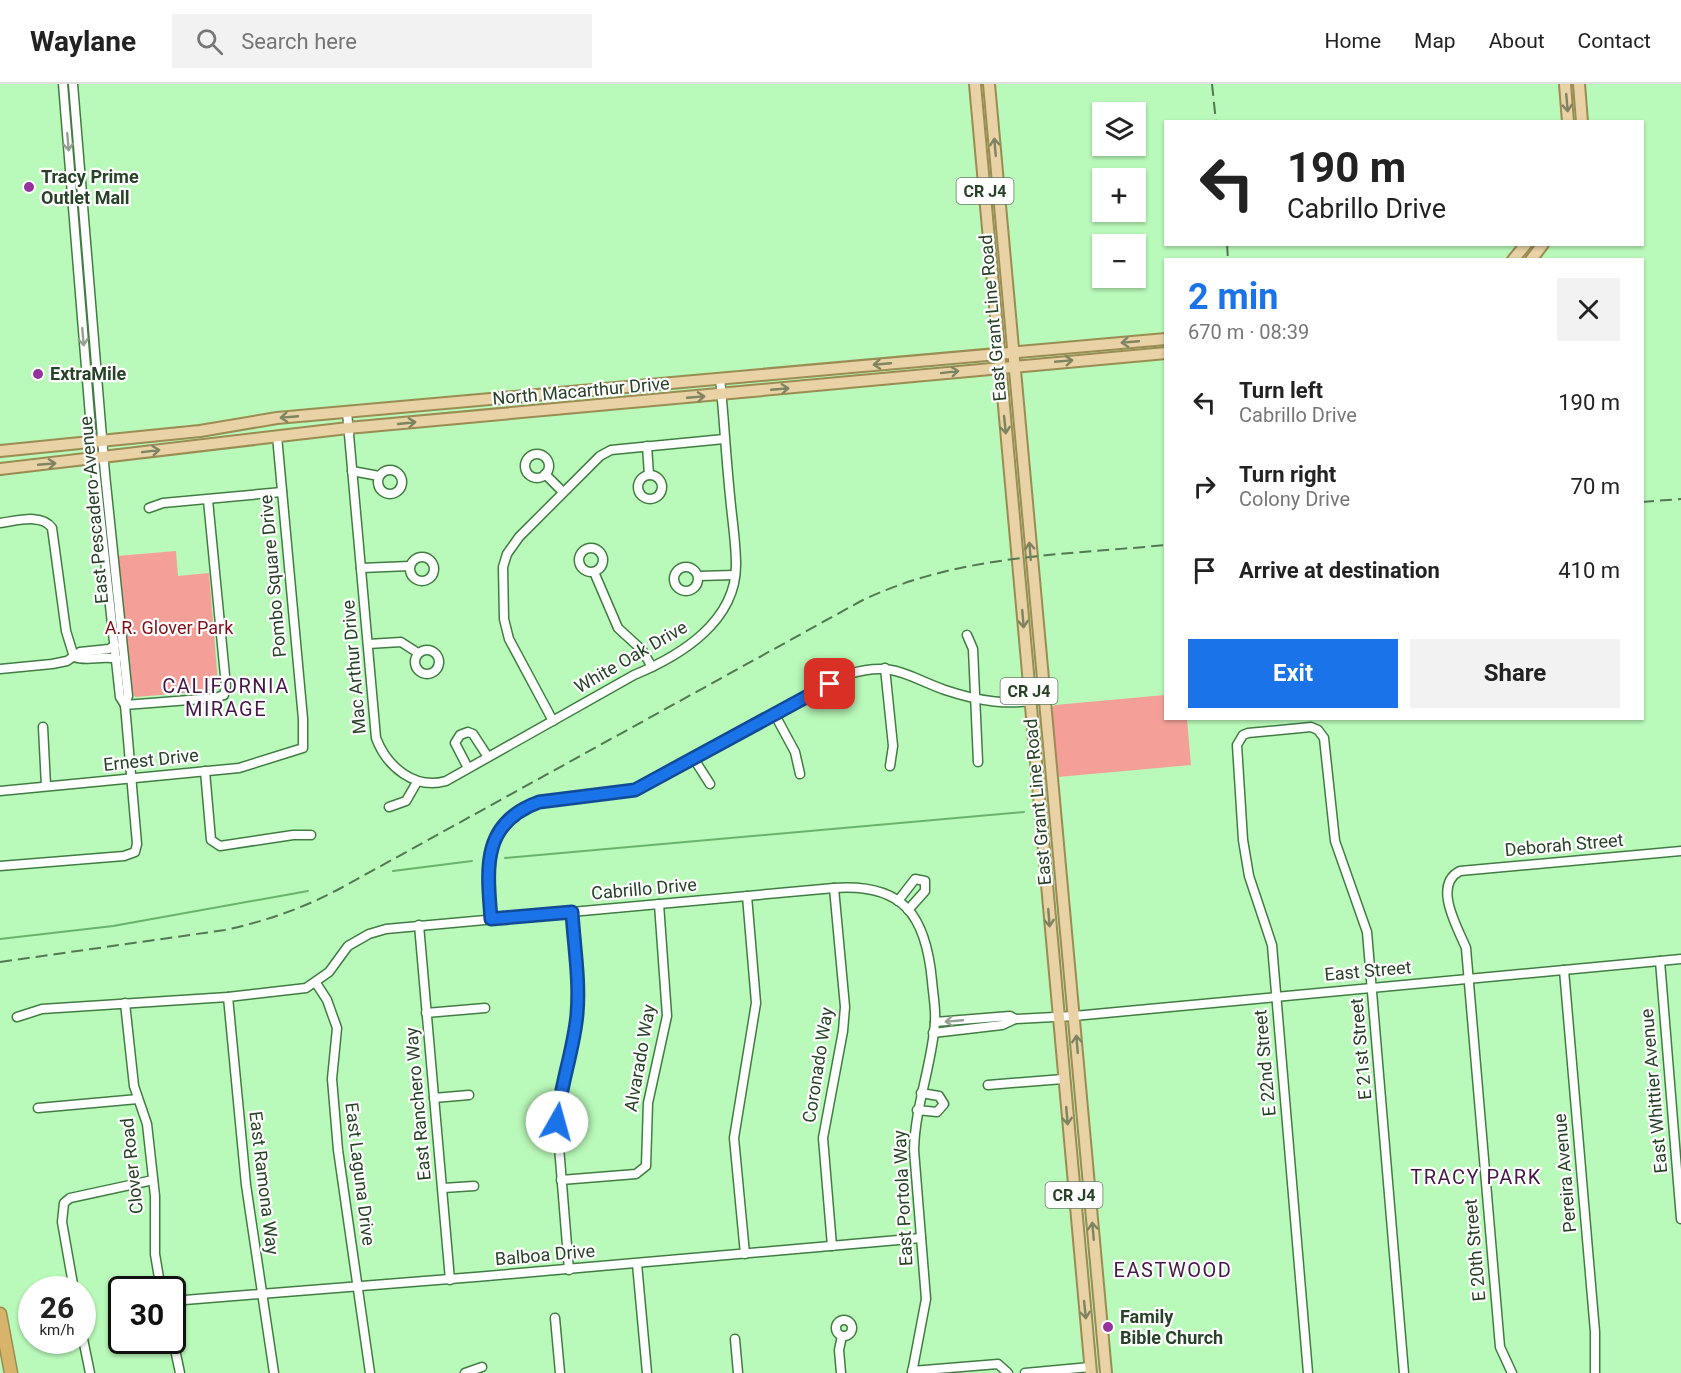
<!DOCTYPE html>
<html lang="en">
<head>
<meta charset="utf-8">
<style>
  :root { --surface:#fff; --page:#f2f2f2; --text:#222; --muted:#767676; --line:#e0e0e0; --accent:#1a73e8 }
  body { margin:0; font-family:Roboto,sans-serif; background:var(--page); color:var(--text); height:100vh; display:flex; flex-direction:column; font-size:22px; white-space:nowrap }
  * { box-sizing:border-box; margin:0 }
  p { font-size:20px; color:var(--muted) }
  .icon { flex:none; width:33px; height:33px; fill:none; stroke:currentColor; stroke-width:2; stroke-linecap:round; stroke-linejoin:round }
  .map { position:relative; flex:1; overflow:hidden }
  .sheet { position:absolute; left:1164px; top:174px; width:480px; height:462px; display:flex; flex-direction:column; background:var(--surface); border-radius:0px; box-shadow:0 2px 4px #0004 }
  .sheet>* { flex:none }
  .guide { position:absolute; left:1164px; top:36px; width:480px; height:126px; border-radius:0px; box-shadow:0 2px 4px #0004; background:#fff; color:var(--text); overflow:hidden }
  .controls { position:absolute; left:1092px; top:18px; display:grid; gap:12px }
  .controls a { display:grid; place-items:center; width:54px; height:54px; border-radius:0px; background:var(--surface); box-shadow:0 2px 4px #0004; font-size:30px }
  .speed { position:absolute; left:18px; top:1192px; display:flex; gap:12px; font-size:30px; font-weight:700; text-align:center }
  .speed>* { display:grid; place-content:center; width:78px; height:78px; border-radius:50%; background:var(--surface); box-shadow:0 2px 4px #0004; line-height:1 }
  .speed small { font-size:15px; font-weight:400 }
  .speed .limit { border:3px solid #111; border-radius:9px; background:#fff; color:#111 }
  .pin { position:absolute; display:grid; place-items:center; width:51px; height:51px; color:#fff; margin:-26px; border-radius:12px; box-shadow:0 3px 9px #0006 }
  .me { position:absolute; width:66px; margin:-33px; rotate:7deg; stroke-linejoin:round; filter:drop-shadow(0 0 4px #0008) }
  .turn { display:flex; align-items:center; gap:21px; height:126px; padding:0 24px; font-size:27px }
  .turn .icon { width:78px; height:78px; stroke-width:2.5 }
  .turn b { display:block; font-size:42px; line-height:51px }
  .round { display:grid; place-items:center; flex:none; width:63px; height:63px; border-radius:0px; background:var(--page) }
  .summary { display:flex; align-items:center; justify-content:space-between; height:102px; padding:0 24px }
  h1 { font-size:36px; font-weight:700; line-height:45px; color:var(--accent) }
  .cta { display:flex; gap:12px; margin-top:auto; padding:12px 24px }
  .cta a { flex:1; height:69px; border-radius:0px; background:var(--accent); color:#fff; font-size:24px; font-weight:700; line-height:69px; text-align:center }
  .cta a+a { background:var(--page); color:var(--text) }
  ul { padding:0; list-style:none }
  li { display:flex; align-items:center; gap:18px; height:84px; padding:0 24px }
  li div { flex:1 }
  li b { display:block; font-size:22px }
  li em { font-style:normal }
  header { display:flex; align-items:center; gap:36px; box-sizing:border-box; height:84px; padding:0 30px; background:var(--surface); border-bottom:2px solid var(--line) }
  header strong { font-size:28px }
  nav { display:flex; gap:33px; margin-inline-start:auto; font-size:21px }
  .search { width:420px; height:54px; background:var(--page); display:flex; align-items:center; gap:15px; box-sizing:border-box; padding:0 21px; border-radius:0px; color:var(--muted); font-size:22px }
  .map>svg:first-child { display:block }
</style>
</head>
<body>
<header>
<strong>Waylane</strong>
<div class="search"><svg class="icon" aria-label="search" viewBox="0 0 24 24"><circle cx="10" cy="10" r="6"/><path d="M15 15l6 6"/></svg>Search here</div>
<nav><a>Home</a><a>Map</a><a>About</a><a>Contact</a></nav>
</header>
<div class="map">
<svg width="1681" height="1289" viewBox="0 0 1681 1289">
  <rect width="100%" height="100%" fill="#b9f9b9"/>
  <g fill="#f4a099">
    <polygon points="176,467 178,492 209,489 218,599 209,607 136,613 131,610 117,472"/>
    <polygon points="1165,611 1166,634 1187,635 1191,681 1058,693 1051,624 1055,621"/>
  </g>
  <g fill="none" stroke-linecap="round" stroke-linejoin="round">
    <g stroke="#69b36b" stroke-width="2">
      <polyline points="505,774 1024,728"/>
      <polyline points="393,787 472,777"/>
      <polyline points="0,855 113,842 308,807"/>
    </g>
    <defs>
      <g id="minor">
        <polyline points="63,0 92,357 120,613 125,621"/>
        <path d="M347,328L376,654C387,683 415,706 446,697L634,591C680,572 736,538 736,481C736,458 732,435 730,412C726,373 724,334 720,294"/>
        <polyline points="647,362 649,391"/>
        <circle cx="537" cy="382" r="12"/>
        <circle cx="390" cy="398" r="12"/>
        <polyline points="352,387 379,392"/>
        <polyline points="545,390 563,408"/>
        <circle cx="650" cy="403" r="12"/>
        <polyline points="149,424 163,419 282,408"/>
        <path d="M0,439C16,437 42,429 52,444L66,547L74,573"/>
        <circle cx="591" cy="476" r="12"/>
        <circle cx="422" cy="485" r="12"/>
        <circle cx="686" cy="495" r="12"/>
        <polyline points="361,484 410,482"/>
        <polyline points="594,488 618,544 642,566 652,583"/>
        <polyline points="698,492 735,491"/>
        <polyline points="967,551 973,565 978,678"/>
        <polyline points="368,560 401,558 418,569"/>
        <circle cx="427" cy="578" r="12"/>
        <path d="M74,573C88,578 103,571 117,575"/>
        <polyline points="885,584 893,662 890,682"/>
        <polyline points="0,585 52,580 67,577 80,568 109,565 115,561"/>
        <polyline points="125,621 215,614 224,611 226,602 208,416"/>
        <polyline points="775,631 795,668 800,690"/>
        <polyline points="553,637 509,555 504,535 503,483 507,470 519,453 600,372 611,366 724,355"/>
        <polyline points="43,643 46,702"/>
        <polyline points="694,675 710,700"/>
        <polyline points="468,684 455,659 460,651 468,648 473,650 488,673"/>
        <polyline points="205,687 211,756 220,762 293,751 311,751"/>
        <polyline points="0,707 239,684 303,664 303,635 277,352"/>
        <polyline points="389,723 406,717 417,698"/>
        <polyline points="0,782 124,772 135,768 137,760 125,621 128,612 105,390 73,0"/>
        <polyline points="898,817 915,795 925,797 925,807 908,826"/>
        <path d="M491,835L489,770L494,754L513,731L539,718L635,706L849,590C894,577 906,592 945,606C978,617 1011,623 1045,614"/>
        <polyline points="419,841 450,1196"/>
        <polyline points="1660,877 1681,1135"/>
        <polyline points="1564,886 1595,1248 1595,1289"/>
        <polyline points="316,899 327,916 337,944 332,995 338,1066 370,1289"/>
        <polyline points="228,913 246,1101 274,1289"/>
        <polyline points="125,919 134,1002 147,1040 155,1112 155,1170 161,1206"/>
        <polyline points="426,929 485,924"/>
        <path d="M17,933L42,925L228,913L306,904L329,888L348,862L369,850L386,845L834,804C904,799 926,832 932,897C933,910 936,925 935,938C932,981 915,1022 914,1066L926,1215L912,1289"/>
        <polyline points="935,938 1010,932 1015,935 1074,932 1681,875"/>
        <polyline points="933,949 1002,941 1015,935"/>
        <polyline points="988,1001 1063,995"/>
        <polyline points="434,1014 469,1011"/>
        <polyline points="38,1024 138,1015"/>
        <polyline points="917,1026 937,1028 944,1020 939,1012 921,1009"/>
        <polyline points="561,1096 636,1090 646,1082 648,1019 667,932 659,820"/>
        <polyline points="443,1104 474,1102"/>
        <polyline points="832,1162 823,1054 843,947 845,923 834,804"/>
        <polyline points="745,1170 734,1054 756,919 747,812"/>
        <polyline points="637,1180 647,1289"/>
        <path d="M569,1186L557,1038C560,1001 574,966 577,930C580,896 575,862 572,828"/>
        <polyline points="74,1206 62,1138 64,1119 70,1114 153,1096"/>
        <path d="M172,1217C422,1198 671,1177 921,1154"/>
        <polyline points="555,1234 560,1289"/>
        <circle cx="844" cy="1244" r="8"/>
        <polyline points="82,1250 90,1289"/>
        <polyline points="172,1251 180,1289"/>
        <polyline points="735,1255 738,1289"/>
        <polyline points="912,1287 998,1280 1008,1289"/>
        <polyline points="465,1289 482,1283"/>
        <polyline points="841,1289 839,1266 842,1252"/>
        <polyline points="1025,1289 1090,1283"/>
        <polyline points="1308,1289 1272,861 1249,792 1243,756 1237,661 1243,651 1248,649 1311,643 1318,646 1324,654 1335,757 1367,848 1404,1289"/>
        <path d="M1512,1289L1500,1263L1466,864C1458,844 1432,801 1460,787L1681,767"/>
      </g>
      <g id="major">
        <polyline points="975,0 1091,1289"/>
        <polyline points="989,0 1106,1289"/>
        <polyline points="1565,0 1568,38"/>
        <polyline points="1579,0 1582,38"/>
        <polyline points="1513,176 1526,160"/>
        <polyline points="1531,176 1543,160"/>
        <polyline points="0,367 200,347 277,334 1166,255"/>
        <polyline points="0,385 348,344 1166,269"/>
      </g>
      <polyline id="highway" points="0,1230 11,1289"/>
    </defs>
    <use href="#minor" stroke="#417d43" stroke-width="11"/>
    <use href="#major" stroke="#9a8c53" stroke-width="14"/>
    <use href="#highway" stroke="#9a8c53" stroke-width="15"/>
    <use href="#minor" stroke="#fff" stroke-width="8"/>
    <use href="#major" stroke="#e8d2a6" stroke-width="10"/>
    <use href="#highway" stroke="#d8b46a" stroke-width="12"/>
    <g stroke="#537853" stroke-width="2" stroke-dasharray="12 6" stroke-linecap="butt">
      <polyline points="1212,0 1216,38"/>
      <polyline points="1227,160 1228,176"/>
      <polyline points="1642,418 1681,415"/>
      <path d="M0,878L225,846C266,837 304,824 341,804L861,517C956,471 1062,471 1166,461"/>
    </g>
  </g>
  <defs><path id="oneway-shaft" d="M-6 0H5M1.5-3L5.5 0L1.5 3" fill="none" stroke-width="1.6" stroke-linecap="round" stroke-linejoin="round" transform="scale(1.5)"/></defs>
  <g stroke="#7e8361">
    <use href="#oneway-shaft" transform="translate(1567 19) rotate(85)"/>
    <use href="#oneway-shaft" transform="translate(995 63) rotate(-95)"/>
    <use href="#oneway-shaft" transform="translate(1130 258) rotate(175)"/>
    <use href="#oneway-shaft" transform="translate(1064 277) rotate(-5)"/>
    <use href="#oneway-shaft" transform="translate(882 280) rotate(175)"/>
    <use href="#oneway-shaft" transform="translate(950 288) rotate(-7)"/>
    <use href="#oneway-shaft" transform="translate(780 305) rotate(-5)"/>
    <use href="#oneway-shaft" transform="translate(696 313) rotate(-5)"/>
    <use href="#oneway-shaft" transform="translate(289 333) rotate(175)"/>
    <use href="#oneway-shaft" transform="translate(407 339) rotate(-6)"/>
    <use href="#oneway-shaft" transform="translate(1005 341) rotate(84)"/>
    <use href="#oneway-shaft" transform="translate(151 367) rotate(-7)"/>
    <use href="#oneway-shaft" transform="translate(47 380) rotate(-5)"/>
    <use href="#oneway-shaft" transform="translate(1030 467) rotate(-95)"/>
    <use href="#oneway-shaft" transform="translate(1023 535) rotate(85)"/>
    <use href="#oneway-shaft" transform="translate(1049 834) rotate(85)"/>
    <use href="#oneway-shaft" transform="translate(1077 960) rotate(-95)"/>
    <use href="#oneway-shaft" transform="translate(1067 1032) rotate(85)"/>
    <use href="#oneway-shaft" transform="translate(1093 1147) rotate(-95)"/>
    <use href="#oneway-shaft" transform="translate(1085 1226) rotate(84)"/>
  </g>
  <g stroke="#94a094">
    <use href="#oneway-shaft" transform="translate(68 58) rotate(85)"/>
    <use href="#oneway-shaft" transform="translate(83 253) rotate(85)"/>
    <use href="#oneway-shaft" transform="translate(954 937) rotate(175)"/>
  </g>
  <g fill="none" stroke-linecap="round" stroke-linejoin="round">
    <defs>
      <path id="route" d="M557,1038C560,1001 574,966 577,930C580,896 574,862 572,828L491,835C487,784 481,739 539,718L635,706L830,600"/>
    </defs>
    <use href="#route" stroke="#114b97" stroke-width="15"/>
    <use href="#route" stroke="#1a73e8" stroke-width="10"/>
  </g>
  <g fill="#93339b" stroke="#fff" stroke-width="2">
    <circle cx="29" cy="103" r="6"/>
    <circle cx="38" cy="290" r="6"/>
    <circle cx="1108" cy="1243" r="6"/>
  </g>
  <g text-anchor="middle" stroke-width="4.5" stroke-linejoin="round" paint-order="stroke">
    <g fill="#fff" stroke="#687b68" stroke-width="1.5">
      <rect x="956.5" y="94" width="57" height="26" rx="4.5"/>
      <rect x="1000.5" y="594" width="57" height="26" rx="4.5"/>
      <rect x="1045.5" y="1098" width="57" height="26" rx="4.5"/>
    </g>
    <g font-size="16" font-weight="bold" fill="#284228">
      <text x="985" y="113">CR J4</text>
      <text x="1029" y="613">CR J4</text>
      <text x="1074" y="1117">CR J4</text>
    </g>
    <g font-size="18" font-weight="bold" fill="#284228" stroke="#fff" text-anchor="start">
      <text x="41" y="99">Tracy Prime<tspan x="41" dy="21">Outlet Mall</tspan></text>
      <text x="50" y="296">ExtraMile</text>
      <text x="1120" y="1239">Family<tspan x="1120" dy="21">Bible Church</tspan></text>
    </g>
    <g font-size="18" fill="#284228" stroke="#fff">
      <text transform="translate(993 234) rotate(-95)" y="6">East Grant Line Road</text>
      <text transform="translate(581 307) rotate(-5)" y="6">North Macarthur Drive</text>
      <text transform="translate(94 426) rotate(-95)" y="6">East Pescadero Avenue</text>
      <text transform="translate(273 492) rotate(-95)" y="6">Pombo Square Drive</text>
      <text transform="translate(631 573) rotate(-30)" y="6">White Oak Drive</text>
      <text transform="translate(354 583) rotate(-95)" y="6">Mac Arthur Drive</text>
      <text transform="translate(151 676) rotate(-6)" y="6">Ernest Drive</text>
      <text transform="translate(1038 718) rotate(-95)" y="6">East Grant Line Road</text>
      <text transform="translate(1564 761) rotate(-5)" y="6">Deborah Street</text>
      <text transform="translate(644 805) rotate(-5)" y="6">Cabrillo Drive</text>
      <text transform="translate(1368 887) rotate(-5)" y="6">East Street</text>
      <text transform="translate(1361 965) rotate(-95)" y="6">E 21st Street</text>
      <text transform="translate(640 974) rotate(-80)" y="6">Alvarado Way</text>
      <text transform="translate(1265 979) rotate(-95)" y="6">E 22nd Street</text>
      <text transform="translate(818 981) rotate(-81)" y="6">Coronado Way</text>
      <text transform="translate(1654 1007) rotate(-95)" y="6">East Whittier Avenue</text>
      <text transform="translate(418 1020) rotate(-95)" y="6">East Ranchero Way</text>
      <text transform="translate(132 1082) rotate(-96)" y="6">Clover Road</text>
      <text transform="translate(1565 1089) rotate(-95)" y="6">Pereira Avenue</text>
      <text transform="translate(360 1090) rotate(83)" y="6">East Laguna Drive</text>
      <text transform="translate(264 1099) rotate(83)" y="6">East Ramona Way</text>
      <text transform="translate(903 1114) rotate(-93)" y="6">East Portola Way</text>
      <text transform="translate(1475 1166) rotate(-95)" y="6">E 20th Street</text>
      <text transform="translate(545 1171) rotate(-5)" y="6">Balboa Drive</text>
    </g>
    <g font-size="18" fill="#820d17" stroke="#fff">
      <text x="169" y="550">A.R. Glover Park</text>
    </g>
    <g font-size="20" letter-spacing="1.5" fill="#46184a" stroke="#fff">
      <text x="226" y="609">CALIFORNIA<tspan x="226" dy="23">MIRAGE</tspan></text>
      <text x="1476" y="1100">TRACY PARK</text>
      <text x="1173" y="1193">EASTWOOD</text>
    </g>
  </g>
</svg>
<div class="controls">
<a><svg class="icon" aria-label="layers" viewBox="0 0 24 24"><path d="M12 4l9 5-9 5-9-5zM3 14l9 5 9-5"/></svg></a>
<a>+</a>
<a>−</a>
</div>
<div class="speed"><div>26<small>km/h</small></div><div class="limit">30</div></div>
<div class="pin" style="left:830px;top:600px;background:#d93025"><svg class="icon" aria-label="arrive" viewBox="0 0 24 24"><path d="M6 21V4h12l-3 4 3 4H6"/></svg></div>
<svg class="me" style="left:557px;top:1038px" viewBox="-20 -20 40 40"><circle r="19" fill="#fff"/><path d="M0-13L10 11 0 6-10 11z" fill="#1a73e8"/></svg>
<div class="guide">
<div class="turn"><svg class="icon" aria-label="left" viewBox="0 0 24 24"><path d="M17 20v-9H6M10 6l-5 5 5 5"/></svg><div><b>190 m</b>Cabrillo Drive</div></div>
</div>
<section class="sheet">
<div class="summary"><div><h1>2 min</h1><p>670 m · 08:39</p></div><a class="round"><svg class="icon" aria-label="close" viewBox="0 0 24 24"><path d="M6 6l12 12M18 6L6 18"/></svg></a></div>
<ul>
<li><svg class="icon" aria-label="left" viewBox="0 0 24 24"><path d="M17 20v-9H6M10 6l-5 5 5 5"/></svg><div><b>Turn left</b><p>Cabrillo Drive</p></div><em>190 m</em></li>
<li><svg class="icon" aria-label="right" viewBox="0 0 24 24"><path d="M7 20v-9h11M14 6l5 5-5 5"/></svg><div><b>Turn right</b><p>Colony Drive</p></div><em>70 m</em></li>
<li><svg class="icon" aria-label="arrive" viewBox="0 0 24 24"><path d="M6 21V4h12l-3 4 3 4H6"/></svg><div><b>Arrive at destination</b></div><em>410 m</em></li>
</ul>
<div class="cta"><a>Exit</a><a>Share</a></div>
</section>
</div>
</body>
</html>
